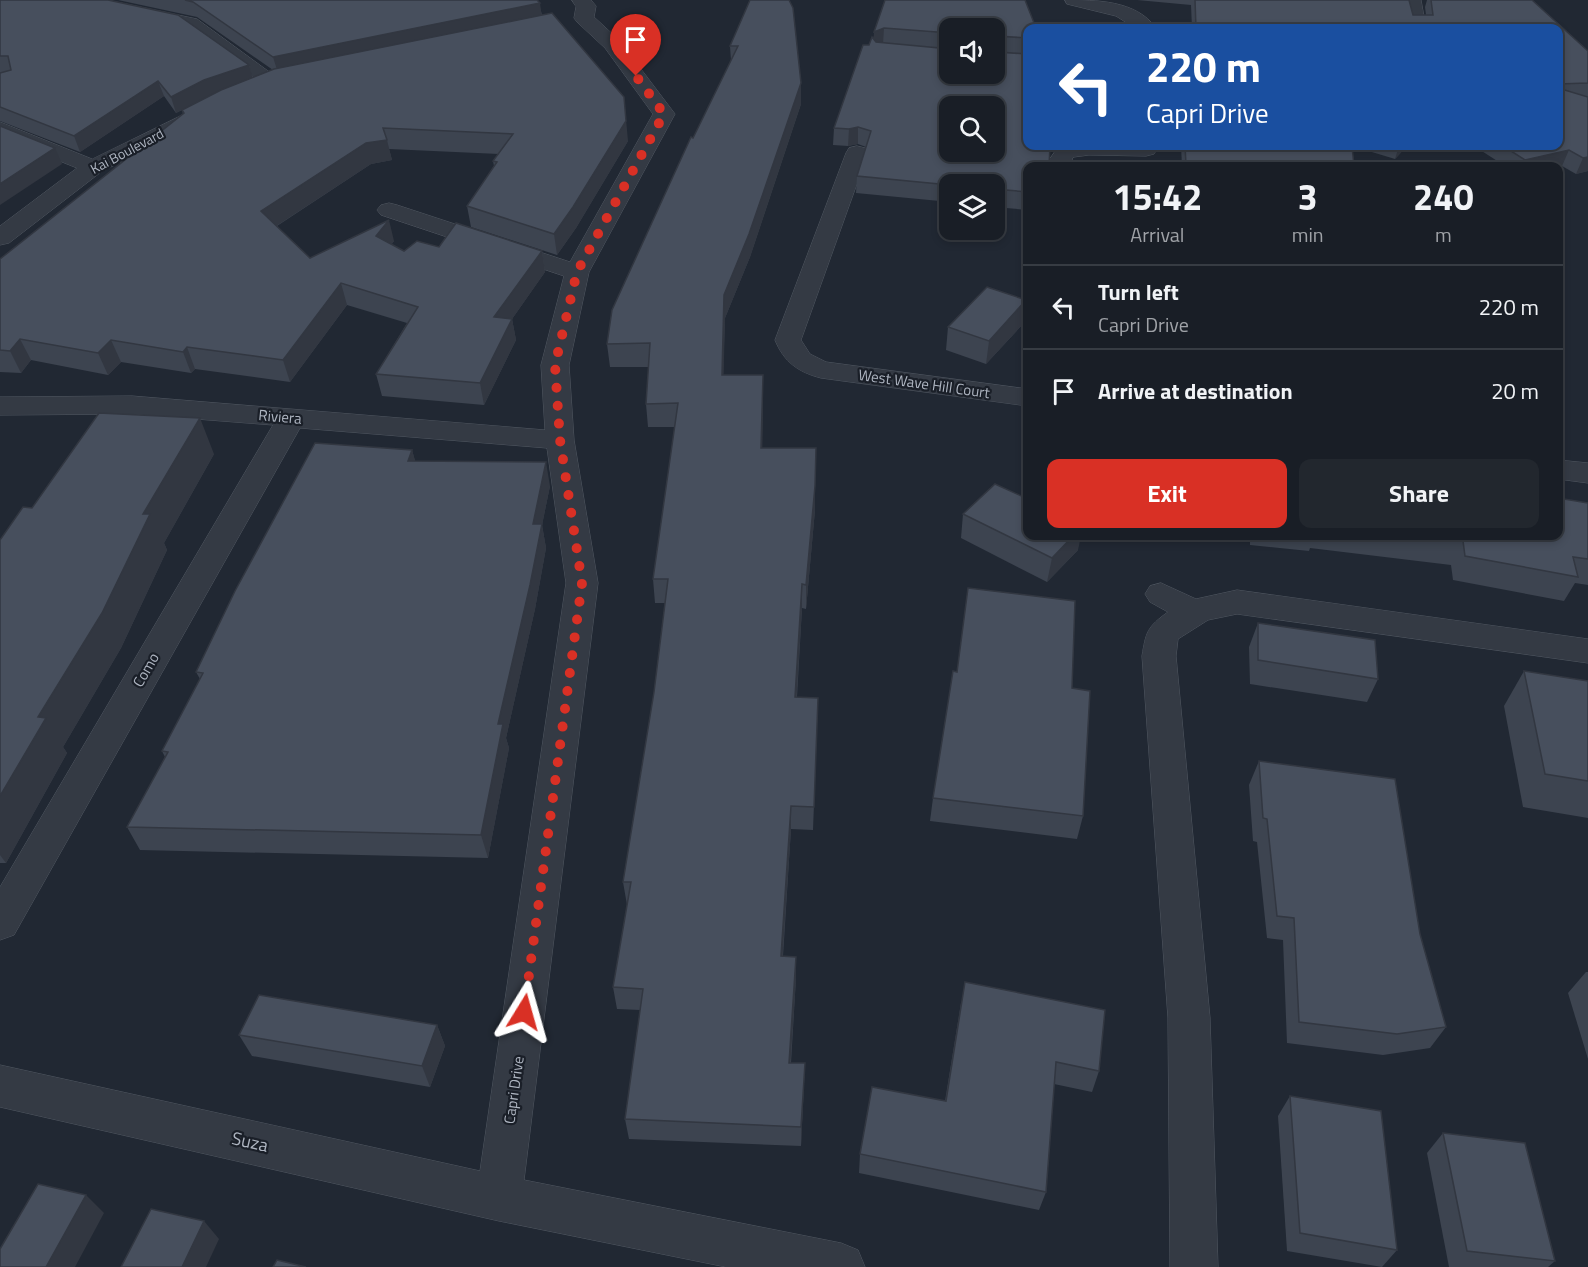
<!DOCTYPE html>
<html lang="en">
<head>
<meta charset="utf-8">
<style>
  :root { --surface:#191e26; --page:#22272e; --text:#f1f3f6; --muted:#9fa2a7; --line:#373c43; --accent:#d93025 }
  body { margin:0; font-family:"Titillium Web",sans-serif; background:var(--page); color:var(--text); height:100vh; display:flex; flex-direction:column; font-size:22px; white-space:nowrap }
  * { box-sizing:border-box; margin:0 }
  p { font-size:20px; color:var(--muted) }
  .icon { flex:none; width:33px; height:33px; fill:none; stroke:currentColor; stroke-width:2; stroke-linecap:round; stroke-linejoin:round }
  .map { position:relative; flex:1; overflow:hidden }
  .sheet { position:absolute; left:1023px; top:162px; width:540px; height:378px; display:flex; flex-direction:column; background:var(--surface); border-radius:12px; box-shadow:0 3px 9px #0003,0 0 0 2px var(--line) }
  .sheet>* { flex:none }
  .guide { position:absolute; left:1023px; top:24px; width:540px; height:126px; border-radius:12px; box-shadow:0 3px 9px #0003,0 0 0 2px var(--line); background:#1a4fa0; color:#fff; overflow:hidden }
  .tools { position:absolute; left:939px; top:18px; display:grid; gap:12px }
  .tools a { display:grid; place-items:center; width:66px; height:66px; border-radius:12px; background:var(--surface); box-shadow:0 3px 9px #0003,0 0 0 2px var(--line); font-size:30px }
  .pin { position:absolute; display:grid; place-items:center; width:51px; height:51px; color:#fff; margin:-62px -26px; border-radius:50% 50% 50% 0; rotate:-45deg; box-shadow:0 0 6px #0007 }
  .pin .icon { rotate:45deg }
  .me { position:absolute; width:66px; margin:-33px; rotate:8deg; stroke-linejoin:round; filter:drop-shadow(0 0 4px #0008) }
  .turn { display:flex; align-items:center; gap:21px; height:126px; padding:0 24px; font-size:27px }
  .turn .icon { width:78px; height:78px; stroke-width:2.5 }
  .turn b { display:block; font-size:42px; line-height:51px }
  .eta { display:flex; justify-content:space-evenly; align-items:center; height:102px; text-align:center }
  .eta b { font-size:36px; font-weight:700; line-height:42px }
  .primary-button { display:flex; gap:12px; margin-top:auto; padding:12px 24px }
  .primary-button a { flex:1; height:69px; border-radius:12px; background:var(--accent); color:#fff; font-size:24px; font-weight:700; line-height:69px; text-align:center }
  .primary-button a+a { background:var(--page); color:var(--text) }
  ul { padding:0; list-style:none }
  li { display:flex; align-items:center; gap:18px; height:84px; padding:0 24px; border-top:2px solid var(--line) }
  li div { flex:1 }
  li b { display:block; font-size:22px }
  li em { font-style:normal }
  .map>svg:first-child { display:block }
</style>
</head>
<body>
<div class="map">
<svg width="1588" height="1267" viewBox="0 0 1588 1267">
  <rect width="100%" height="100%" fill="#212833"/>
  <g fill="none" stroke-linecap="round" stroke-linejoin="round">
    <defs>
      <g id="minor">
        <polygon points="70,0 107,0 197,19 283,82 280,86 273,88 266,86 184,28 79,6 72,4"/>
        <polygon points="572,0 591,0 596,6 594,17 619,40 675,114 589,272 569,365 574,440 598,583 524,1180 841,1243 858,1250 865,1267 726,1267 499,1221 0,1107 0,1065 480,1171 566,583 547,448 300,428 14,935 0,940 0,887 273,425 132,414 0,415 0,397 132,396 545,430 541,365 564,276 381,215 377,210 381,205 389,203 397,205 570,262 653,114 605,48 577,22 574,18 576,7"/>
        <path d="M1065,0C1096,0 1136,0 1156,28H1135L1116,16L1067,4Z"/>
        <polygon points="1403,0 1421,0 1426,28 1408,28"/>
        <polygon points="197,108 205,109 208,114 205,119 101,172 9,243 0,245 0,226 77,168 0,137 0,122 92,159"/>
        <path d="M857,146L865,148L868,153L801,340L810,354L826,362L1028,389V406L821,378C798,372 784,362 775,340L846,153L849,148Z"/>
        <polygon points="1059,146 1155,146 1157,149 1154,154 1146,156 1089,155 1074,157 1072,159 1075,166 1053,166 1050,159"/>
        <polygon points="1558,460 1588,463 1588,483 1558,479"/>
        <path d="M1161,583L1196,599L1237,590L1588,639V663L1237,614L1208,620L1178,639L1176,656L1210,1018L1218,1267H1170L1168,1018L1142,656C1146,632 1147,627 1168,612L1150,602L1145,594L1150,586Z"/>
      </g>
    </defs>
    <use href="#minor" stroke="#515862" stroke-width="1"/>
    <use href="#minor" fill="#343a44" fill-rule="evenodd"/>
  </g>
  <g fill="#3d4450" fill-rule="evenodd">
    <polygon points="0,0 249,65 252,78 273,70 197,17 118,0 538,0 542,15 628,141 576,228 557,255 471,227 467,206 494,166 493,161 499,154 389,149 392,160 371,164 277,226 310,258 394,241 391,245 404,251 439,247 542,251 545,272 512,319 516,340 484,405 382,396 376,374 407,323 347,305 290,382 195,369 191,373 121,362 108,375 31,360 21,373 0,372 0,259 183,114 182,110 176,113 164,96 80,152 0,121 0,73 3,72 0,73"/>
    <polygon points="750,0 801,83 801,104 750,257 725,318 723,375 763,375 762,448 815,510 806,609 802,608 797,697 818,698 813,830 791,829 783,956 796,978 791,1063 805,1063 801,1146 629,1139 625,1119 640,1010 617,1009 613,987 627,905 623,882 654,692 665,603 655,603 653,579 675,427 648,427 646,404 649,367 610,367 607,344 693,138 731,61 730,46"/>
    <path d="M885,0L1028,28V210L994,207V184H950V202L856,193L857,176L866,147L858,144L848,146L833,145L834,128L869,45L873,39ZM950,28H994V74L950,49Z"/>
    <polygon points="1137,0 1409,0 1413,15 1426,15 1425,7 1427,0 1532,0 1588,51 1588,171 1576,174 1562,166 1505,166 1474,146 1558,146 1558,28 1192,28 1191,5"/>
    <polygon points="1181,146 1352,146 1354,166 1182,166"/>
    <polygon points="1352,146 1407,146 1395,159"/>
    <polygon points="1023,324 986,364 946,350 948,327"/>
    <polygon points="412,450 415,461 550,486 542,525 546,548 535,609 506,738 509,748 488,858 140,850 127,827 165,757 162,751 200,679 196,672"/>
    <polygon points="214,454 164,543 167,550 121,648 63,747 67,753 6,863 0,863 0,540 32,508"/>
    <polygon points="1588,503 1588,585 1575,583 1564,601 1453,580 1451,565 1310,548 1309,551 1250,545 1250,541 1219,536 1558,536"/>
    <polygon points="963,514 1078,550 1047,582 961,538"/>
    <polygon points="1258,623 1378,679 1367,702 1250,684 1249,647"/>
    <polygon points="1524,671 1588,681 1588,818 1523,807 1504,706"/>
    <polygon points="1072,688 1083,816 1077,839 930,821 933,798"/>
    <polygon points="1259,761 1420,934 1446,1027 1430,1048 1383,1055 1287,1043 1283,940 1267,938 1257,842 1253,841 1249,785"/>
    <polygon points="1586,972 1588,972 1588,1059 1568,993"/>
    <polygon points="961,1003 1099,1071 1092,1092 1054,1084 1046,1192 1039,1210 859,1173 860,1154 945,1101"/>
    <polygon points="437,1025 445,1046 430,1087 252,1056 239,1035"/>
    <polygon points="1290,1096 1397,1250 1382,1267 1287,1251 1278,1116"/>
    <polygon points="1443,1133 1555,1261 1548,1267 1449,1267 1427,1153"/>
  </g>
  <g fill="#323741">
    <polygon points="534,0 538,0 538,4 540,3 542,18 278,73 273,57"/>
    <polygon points="884,28 883,44 873,48 874,32"/>
    <polygon points="249,65 253,80 209,96 176,113 171,97 204,80"/>
    <polygon points="158,81 164,96 80,152 74,136"/>
    <polygon points="801,83 801,104 750,257 725,318 723,399 722,375 724,295"/>
    <polygon points="624,97 628,141 576,228 557,255 554,234"/>
    <polygon points="858,127 858,144 848,146 849,129"/>
    <polygon points="387,140 392,160 371,164 267,232 261,211 366,143"/>
    <polygon points="1399,146 1407,146 1395,159"/>
    <polygon points="55,148 62,164 0,205 0,184"/>
    <polygon points="1569,150 1562,166 1522,166 1525,160"/>
    <polygon points="1588,157 1588,171 1576,174 1583,158"/>
    <polygon points="389,220 394,241 382,258 376,236"/>
    <polygon points="542,251 545,272 498,339 494,317"/>
    <polygon points="341,283 347,305 290,382 283,360"/>
    <polygon points="1026,300 1023,324 986,364 989,341"/>
    <polygon points="512,319 516,340 484,405 480,383"/>
    <polygon points="20,339 31,360 21,373 10,351"/>
    <polygon points="111,340 121,362 108,375 98,353"/>
    <polygon points="187,347 195,369 191,373 183,352"/>
    <polygon points="763,375 763,398 762,472 761,448"/>
    <polygon points="200,418 214,454 164,543 167,550 121,648 63,747 67,753 6,863 0,855 0,796 38,717 143,514"/>
    <polygon points="412,450 419,474 408,461"/>
    <polygon points="546,462 550,486 542,525 546,548 535,609 506,738 509,748 488,858 481,835 498,724 533,524"/>
    <polygon points="815,486 815,510 806,609 806,585"/>
    <polygon points="1073,536 1081,536 1078,550 1047,582 1052,558"/>
    <polygon points="802,584 802,608 795,721 795,697"/>
    <polygon points="791,806 791,829 781,978 781,956"/>
    <polygon points="796,957 796,978 789,1083 789,1063"/>
    <polygon points="437,1025 445,1046 430,1087 422,1066"/>
    <polygon points="805,1063 804,1084 801,1146 801,1127"/>
    <polygon points="86,1195 104,1213 75,1267 46,1267"/>
    <polygon points="204,1221 219,1239 206,1267 182,1267"/>
  </g>
  <g fill="#474f5d" stroke="#323741" stroke-width="1.5" fill-rule="evenodd">
    <polygon points="0,0 108,0 178,15 249,65 204,80 171,97 158,81 74,136 0,107 0,73 11,70 8,56 0,56"/>
    <polygon points="185,0 537,0 540,3 273,57 193,2"/>
    <polygon points="750,0 789,0 793,8 801,83 749,234 724,295 722,375 763,375 761,448 816,448 815,486 806,585 802,584 795,697 818,698 814,807 791,806 781,956 796,957 789,1063 805,1063 801,1127 625,1119 643,989 613,987 631,882 623,882 654,692 668,579 653,579 678,403 646,404 650,343 607,344 612,310 691,137 693,138 738,46 730,46"/>
    <polygon points="885,0 1025,0 1036,28 1028,28 1028,38 996,36 994,37 994,28 950,28 950,33 884,28 874,32"/>
    <polygon points="1195,0 1409,0 1413,15 1433,15 1431,0 1532,0 1588,51 1588,83 1558,84 1558,28 1196,28"/>
    <polygon points="552,13 624,97 626,121 573,207 554,234 467,206 497,162 493,161 513,134 383,128 387,140 366,143 261,211 310,258 389,220 376,236 404,251 417,241 439,247 456,223 542,251 494,317 512,319 480,383 376,374 418,307 341,283 283,360 187,347 183,352 111,340 98,353 20,339 10,351 0,350 0,259 184,113 182,110 221,90 274,69"/>
    <path d="M872,37L876,42L950,49V74H994V51L996,52L1028,54V146H1050L1049,166H1028V192L994,189V184L950,185L857,176L871,131L858,127L849,129L834,128L863,45H869ZM950,106H994V152H950Z"/>
    <polygon points="1558,88 1588,97 1588,157 1583,158 1569,150 1525,160 1503,146 1558,146"/>
    <polygon points="0,126 55,148 0,184"/>
    <polygon points="1185,146 1352,146 1354,166 1208,166 1186,164"/>
    <polygon points="987,287 1026,300 989,341 948,327"/>
    <polygon points="99,413 200,418 143,514 150,514 102,613 38,717 46,718 0,796 0,540 23,507 32,508"/>
    <polygon points="315,443 412,450 408,461 546,462 533,524 542,524 530,585 498,724 503,724 481,835 127,827 168,752 162,751 203,673 196,672 235,591"/>
    <polygon points="995,484 1028,499 1028,536 1073,536 1052,558 963,514"/>
    <polygon points="1558,498 1588,503 1588,559 1573,557 1578,577 1465,556 1463,541 1414,536 1558,536"/>
    <polygon points="968,588 1075,601 1072,688 1090,691 1083,816 933,798 953,671 957,672"/>
    <polygon points="1258,623 1375,640 1378,679 1258,660"/>
    <polygon points="1524,671 1588,681 1588,781 1545,774"/>
    <polygon points="1259,761 1395,779 1420,934 1446,1027 1397,1034 1299,1022 1294,918 1277,916 1267,819 1263,818"/>
    <polygon points="965,982 1105,1010 1099,1071 1056,1062 1046,1192 860,1154 872,1087 946,1101"/>
    <polygon points="259,995 437,1025 422,1066 239,1035"/>
    <polygon points="1290,1096 1381,1111 1397,1250 1300,1233"/>
    <polygon points="1443,1133 1525,1143 1555,1261 1467,1251"/>
    <polygon points="38,1184 86,1195 46,1267 0,1267 0,1249"/>
    <polygon points="151,1209 204,1221 182,1267 121,1267"/>
    <polygon points="277,1260 306,1267 273,1267"/>
  </g>
  <g fill="none" stroke-linecap="round" stroke-linejoin="round">
    <polyline stroke="#d93025" stroke-width="10" stroke-dasharray="0 18" points="524,1012 582,583 560,440 555,365 577,272 664,114 636,76"/>
  </g>
  <g text-anchor="middle" stroke-width="4.5" stroke-linejoin="round" paint-order="stroke">
    <g font-size="14" fill="#aeb5c1" stroke="#1a1f28">
      <text transform="translate(127 151) rotate(-28)" y="5">Kai Boulevard</text>
    </g>
    <g font-size="15" fill="#aeb5c1" stroke="#1a1f28">
      <text transform="translate(924 384) rotate(8)" y="5">West Wave Hill Court</text>
      <text transform="translate(280 417) rotate(5)" y="5">Riviera</text>
      <text transform="translate(146 670) rotate(-60)" y="5">Como</text>
      <text transform="translate(514 1090) rotate(-82)" y="5">Capri Drive</text>
    </g>
    <g font-size="18" fill="#aeb5c1" stroke="#1a1f28">
      <text transform="translate(250 1142) rotate(13)" y="6">Suza</text>
    </g>
  </g>
</svg>
<div class="tools">
<a><svg class="icon" aria-label="sound" viewBox="0 0 24 24"><path d="M4 9h4l5-4v14l-5-4H4zM17 9q2 3 0 6"/></svg></a>
<a><svg class="icon" aria-label="search" viewBox="0 0 24 24"><circle cx="10" cy="10" r="6"/><path d="M15 15l6 6"/></svg></a>
<a><svg class="icon" aria-label="layers" viewBox="0 0 24 24"><path d="M12 4l9 5-9 5-9-5zM3 14l9 5 9-5"/></svg></a>
</div>
<div class="pin" style="left:636px;top:76px;background:#d93025"><svg class="icon" aria-label="arrive" viewBox="0 0 24 24"><path d="M6 21V4h12l-3 4 3 4H6"/></svg></div>
<svg class="me" style="left:524px;top:1012px" viewBox="-20 -20 40 40"><path d="M0-17L14 15 0 8-14 15z" fill="#d93025" stroke="#fff" stroke-width="4"/></svg>
<div class="guide">
<div class="turn"><svg class="icon" aria-label="left" viewBox="0 0 24 24"><path d="M17 20v-9H6M10 6l-5 5 5 5"/></svg><div><b>220 m</b>Capri Drive</div></div>
</div>
<section class="sheet">
<div class="eta">
<div><b>15:42</b><p>Arrival</p></div>
<div><b>3</b><p>min</p></div>
<div><b>240</b><p>m</p></div>
</div>
<ul>
<li><svg class="icon" aria-label="left" viewBox="0 0 24 24"><path d="M17 20v-9H6M10 6l-5 5 5 5"/></svg><div><b>Turn left</b><p>Capri Drive</p></div><em>220 m</em></li>
<li><svg class="icon" aria-label="arrive" viewBox="0 0 24 24"><path d="M6 21V4h12l-3 4 3 4H6"/></svg><div><b>Arrive at destination</b></div><em>20 m</em></li>
</ul>
<div class="primary-button"><a>Exit</a><a>Share</a></div>
</section>
</div>
</body>
</html>
